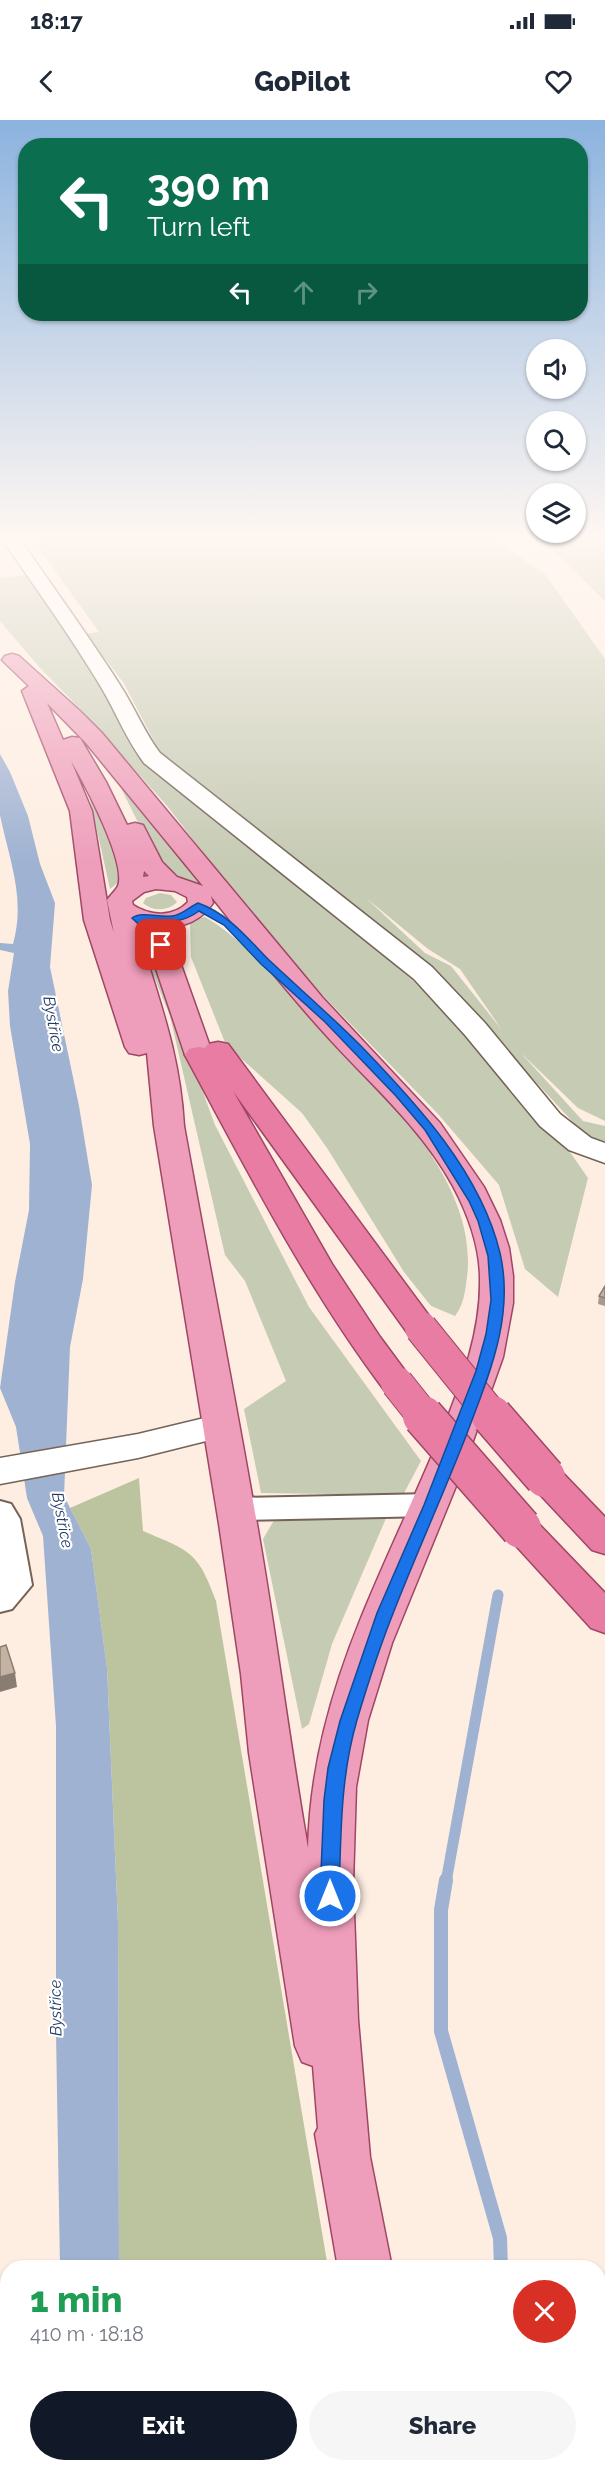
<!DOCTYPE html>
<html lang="en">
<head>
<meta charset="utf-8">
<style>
  :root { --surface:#fff; --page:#f6f6f7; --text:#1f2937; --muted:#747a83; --accent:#111827 }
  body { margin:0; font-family:Raleway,sans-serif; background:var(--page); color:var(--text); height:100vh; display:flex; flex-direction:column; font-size:22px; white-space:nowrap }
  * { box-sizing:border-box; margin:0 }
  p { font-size:20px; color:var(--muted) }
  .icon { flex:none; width:33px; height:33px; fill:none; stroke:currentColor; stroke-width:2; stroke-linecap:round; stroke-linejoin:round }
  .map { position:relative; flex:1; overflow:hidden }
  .panel { position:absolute; left:0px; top:2140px; width:606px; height:212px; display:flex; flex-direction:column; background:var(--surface); border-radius:24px 24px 0 0; box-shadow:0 2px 4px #0004 }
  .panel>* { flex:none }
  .hud { position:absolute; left:18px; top:18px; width:570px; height:183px; border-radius:24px; box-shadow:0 2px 4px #0004; background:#0b6e4f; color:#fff; overflow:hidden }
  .fabs { position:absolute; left:526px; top:219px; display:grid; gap:12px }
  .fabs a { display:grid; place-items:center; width:60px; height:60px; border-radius:50%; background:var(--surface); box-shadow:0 2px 4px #0004; font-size:30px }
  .pin { position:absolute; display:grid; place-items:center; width:51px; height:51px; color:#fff; margin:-26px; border-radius:12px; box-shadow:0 3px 9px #0006 }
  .me { position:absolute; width:66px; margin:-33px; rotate:0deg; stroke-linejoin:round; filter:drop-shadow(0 0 4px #0008) }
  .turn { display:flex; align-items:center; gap:21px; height:126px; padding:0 30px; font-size:27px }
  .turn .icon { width:78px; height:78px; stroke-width:2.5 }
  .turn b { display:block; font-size:42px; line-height:51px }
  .lanes { display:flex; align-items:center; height:57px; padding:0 30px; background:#0003; justify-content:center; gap:30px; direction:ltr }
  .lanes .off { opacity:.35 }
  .round { display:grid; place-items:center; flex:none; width:63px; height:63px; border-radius:32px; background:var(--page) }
  .headline { display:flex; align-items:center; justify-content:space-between; height:102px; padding:0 30px }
  h1 { font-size:36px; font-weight:800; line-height:45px; color:#1e9e55 }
  .button { display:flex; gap:12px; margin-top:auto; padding:12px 30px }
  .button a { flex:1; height:69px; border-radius:36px; background:var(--accent); color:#fff; font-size:24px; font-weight:800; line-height:69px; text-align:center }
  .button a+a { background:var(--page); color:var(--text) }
  .status { display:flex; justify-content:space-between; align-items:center; height:42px; padding:0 30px; background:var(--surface); direction:ltr }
  .status svg { height:16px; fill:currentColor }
  header { display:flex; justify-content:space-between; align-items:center; height:78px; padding:0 30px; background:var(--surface); font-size:27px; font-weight:800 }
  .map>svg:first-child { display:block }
</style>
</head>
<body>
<div class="status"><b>18:17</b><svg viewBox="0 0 49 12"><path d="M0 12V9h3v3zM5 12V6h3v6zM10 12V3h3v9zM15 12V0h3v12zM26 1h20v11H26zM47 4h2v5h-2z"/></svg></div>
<header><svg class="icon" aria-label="back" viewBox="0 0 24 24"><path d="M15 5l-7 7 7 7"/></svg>GoPilot<svg class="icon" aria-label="heart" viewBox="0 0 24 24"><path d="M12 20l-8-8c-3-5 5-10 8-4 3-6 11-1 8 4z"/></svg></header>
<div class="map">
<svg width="605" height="2351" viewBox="0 0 605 2351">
  <rect width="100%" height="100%" fill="#feeee2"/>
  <g fill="#c6cbb4" fill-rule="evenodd">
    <path d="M30,416H489L545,454L605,539V1001L578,988L521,933L583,1001L605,1006V1023L583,1013L435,853L161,634L123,562L86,514L99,512ZM366,778L428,829L460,849L502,910L451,846L425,833Z"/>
    <polygon points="535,416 605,416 605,481 560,437"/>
    <polygon points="26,455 85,542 136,630 167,661 292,757 444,887 572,1035 588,1058 558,1177 525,1149 499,1065 438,994 272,823 168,687 82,591 41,549 0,501 0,458"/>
    <polygon points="121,668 132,668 206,766 185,760 158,743"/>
    <polygon points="90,679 96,679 121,737 121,760 110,769"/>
    <path d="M160,773L171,775L177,782C168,791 153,792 143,783L146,778Z"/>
    <path d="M205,797C248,822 290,873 324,909C383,973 479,1062 467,1157C465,1172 464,1184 455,1196L431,1186L404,1152L327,1028L302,993L226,925L191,837L190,803L195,798Z"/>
    <polygon points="142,819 147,819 215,1005 309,1187 421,1341 403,1375 261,1373 244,1289 286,1261 245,1161 225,1135 170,896 140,822"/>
    <polygon points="387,1396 332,1524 309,1604 302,1609 263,1419 276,1397"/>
  </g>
  <g fill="#bbc49f">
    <path d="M139,1358L143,1411C190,1431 198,1431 216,1481L328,2148H119L118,1803L107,1548L91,1429L70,1388Z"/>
    <polygon points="103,2344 361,2344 362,2351 103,2351"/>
  </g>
  <path fill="#9fb2d2" d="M0,634L10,652L28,696L40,744L55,783L50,847L79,986L92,1065L83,1159L70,1227L64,1376L91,1429L107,1548L118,1803L119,2148H60L56,1913V1606L43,1416L27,1378L16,1307L0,1268L15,1162L29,1090L30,1024L10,906L8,871L14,833L0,830V823L13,824C26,777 9,740 0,695C0,677 0,653 0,634Z"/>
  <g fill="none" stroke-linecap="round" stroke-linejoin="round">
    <polyline stroke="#9fb2d2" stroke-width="11" points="446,1762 498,1475"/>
    <g stroke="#9fb2d2" stroke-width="14">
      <polyline points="446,1760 441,1790 441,1911 500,2118 501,2148"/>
      <polyline points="512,2344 512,2351"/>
    </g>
    <defs>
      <g id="minor">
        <polygon points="431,1374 442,1377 447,1385 442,1393 431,1396 236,1400 225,1397 220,1389 225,1381 236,1378"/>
        <polygon points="0,1381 11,1384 20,1399 32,1465 12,1489 0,1492"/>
      </g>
      <g id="tertiary">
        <path d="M0,416H18C52,466 88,515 120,565C135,588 144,612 160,633L432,847L485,903L560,994L591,1018L605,1023V1043L569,1030L540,1006L465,915L414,859L144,643C126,619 116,592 101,567C70,515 34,466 0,416Z"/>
        <polygon points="221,1294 234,1298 239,1306 234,1314 138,1338 0,1364 0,1338 138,1314"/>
      </g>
      <g id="primary">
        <path d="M12,534L19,536L80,591L102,613L322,877L440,1003L484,1067L500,1100L509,1128L513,1156V1183L503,1237L463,1349L392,1523L368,1600L356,1667L353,1764L358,1900L370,2037L392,2148H338L315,2014L318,2008L313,1946L302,1942L295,1926L249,1633L241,1554L219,1404L154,1006L147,933L139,935L129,933L125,927L84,800L70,691L22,571L29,566L2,540L5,536ZM47,583L86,623L203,766L177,757L162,742L143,705L135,703L127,705L106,662L83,623L80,618L72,617L63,620ZM71,641C84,663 127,743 118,766C116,770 110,776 107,780L114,813L110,800L92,691ZM144,751L149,756L143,757ZM156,769L175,771L187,777L188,782C173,798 150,796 133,785L132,781L144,772ZM211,776C248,823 285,870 325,914C369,963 421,1007 453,1066C468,1094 480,1127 480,1159C481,1212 462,1261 443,1309C417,1373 387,1434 361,1498C331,1572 310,1647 308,1728C289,1620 276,1512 257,1404C234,1271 208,1139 184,1006C180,933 159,881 139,813L148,825L185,935L189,941L199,943L209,941L213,935L174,825L164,809C185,806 201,801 213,783Z"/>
        <polygon points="371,2344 428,2344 429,2351 371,2351"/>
      </g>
      <g id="trunk">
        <path d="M218,922L228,924L438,1208L433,1215L421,1219L409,1215L233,971L332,1144L380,1217L414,1263L409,1271L397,1274L385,1271C306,1166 247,1050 185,935L189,929L199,927L205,928L208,924Z"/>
        <polygon points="545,1344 558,1348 605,1397 605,1434 592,1430 532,1366 527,1357 532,1348"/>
        <polygon points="521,1395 534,1399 605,1473 605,1513 591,1508 508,1417 502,1408 508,1399"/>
      </g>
    </defs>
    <use href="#minor" stroke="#746356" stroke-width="4"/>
    <use href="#tertiary" stroke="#746356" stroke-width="3"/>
    <use href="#primary" stroke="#a04664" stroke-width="3"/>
    <use href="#trunk" stroke="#a04664" stroke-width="3"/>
    <use href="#minor" fill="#fff" fill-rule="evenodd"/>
    <use href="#tertiary" fill="#fff" fill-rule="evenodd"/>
    <use href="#primary" fill="#ee9dba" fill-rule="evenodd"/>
    <use href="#trunk" fill="#e87ca3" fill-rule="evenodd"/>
    <defs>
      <g id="trunk-bridge-far1">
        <polyline points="421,1208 493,1297"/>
        <polyline points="397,1263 424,1297"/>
      </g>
      <g id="trunk-bridge">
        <polyline points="423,1296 521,1408"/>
        <polyline points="492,1296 545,1357"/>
      </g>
    </defs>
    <use href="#trunk-bridge-far1" stroke="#a04664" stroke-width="34" stroke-linecap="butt"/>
    <use href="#trunk-bridge" stroke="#a04664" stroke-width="43" stroke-linecap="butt"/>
    <use href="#trunk-bridge-far1" stroke="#e87ca3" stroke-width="32"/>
    <use href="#trunk-bridge" stroke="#e87ca3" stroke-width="40"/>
  </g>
  <polygon fill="#a9998c" points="605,1166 605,1186 598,1184 599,1176"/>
  <polygon fill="#897d72" points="15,1553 17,1567 0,1572 0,1557"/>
  <g fill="#c4b2a3" stroke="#897d72" stroke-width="1.5">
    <polygon points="605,1166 605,1178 599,1176"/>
    <polygon points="6,1525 15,1553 0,1557 0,1527"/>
  </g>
  <linearGradient id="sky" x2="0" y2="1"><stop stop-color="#8bb3df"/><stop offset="0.56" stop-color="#fff7f2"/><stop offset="1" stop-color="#fff7f2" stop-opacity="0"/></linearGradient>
  <rect width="605" height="745" fill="url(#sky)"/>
  <path fill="#1a73e8" stroke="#114b97" stroke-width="1.5" d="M198,783C229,794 247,818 269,840C300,869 331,896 361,926C417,984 481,1053 500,1133C515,1197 488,1257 466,1316C443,1375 417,1432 394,1491C380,1526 368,1563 357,1600C340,1658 341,1716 339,1776L336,1781L330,1784L323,1781L320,1776L324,1680L328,1648L340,1601L377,1493L424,1385L476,1251L486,1214L491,1180L488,1136L478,1101L469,1081L425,1010L396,976L325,902L261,844L224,805L199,791C183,803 167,803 148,801L157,810L167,825L161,828H157L149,814L132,798C142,791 159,798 172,796C182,795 189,787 198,783Z"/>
  <g text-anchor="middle" stroke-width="4.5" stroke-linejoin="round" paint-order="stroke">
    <g font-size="16" font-style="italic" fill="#223a65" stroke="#fefffe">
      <text transform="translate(54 904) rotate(80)" y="6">Bystřice</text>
      <text transform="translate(63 1400) rotate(79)" y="6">Bystřice</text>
      <text transform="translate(55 1888) rotate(-91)" y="6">Bystřice</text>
    </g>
  </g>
</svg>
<div class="fabs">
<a><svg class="icon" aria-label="sound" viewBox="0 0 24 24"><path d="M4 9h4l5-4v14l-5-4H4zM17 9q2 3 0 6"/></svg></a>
<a><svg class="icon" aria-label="search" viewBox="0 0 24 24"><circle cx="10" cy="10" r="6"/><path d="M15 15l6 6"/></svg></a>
<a><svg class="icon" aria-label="layers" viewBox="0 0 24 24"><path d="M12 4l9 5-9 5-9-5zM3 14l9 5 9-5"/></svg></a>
</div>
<div class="pin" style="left:161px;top:825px;background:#d93025"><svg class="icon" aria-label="arrive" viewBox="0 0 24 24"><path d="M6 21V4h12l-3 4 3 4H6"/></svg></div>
<svg class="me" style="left:330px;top:1776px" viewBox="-20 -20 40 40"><circle r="17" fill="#1a73e8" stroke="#fff" stroke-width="3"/><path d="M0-11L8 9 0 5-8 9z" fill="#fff"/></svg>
<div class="hud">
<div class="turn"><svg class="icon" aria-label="left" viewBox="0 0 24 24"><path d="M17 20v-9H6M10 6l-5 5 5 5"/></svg><div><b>390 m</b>Turn left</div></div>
<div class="lanes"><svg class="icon" aria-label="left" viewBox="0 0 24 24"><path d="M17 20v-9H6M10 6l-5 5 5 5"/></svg><svg class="icon off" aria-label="ahead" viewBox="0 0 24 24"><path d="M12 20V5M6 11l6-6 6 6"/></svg><svg class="icon off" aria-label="right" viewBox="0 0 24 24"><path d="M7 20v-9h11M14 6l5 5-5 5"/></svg></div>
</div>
<section class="panel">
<div class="headline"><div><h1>1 min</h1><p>410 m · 18:18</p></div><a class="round" style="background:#d93025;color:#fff"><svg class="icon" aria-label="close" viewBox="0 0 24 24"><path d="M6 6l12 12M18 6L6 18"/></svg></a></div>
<div class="button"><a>Exit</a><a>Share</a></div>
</section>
</div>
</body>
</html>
